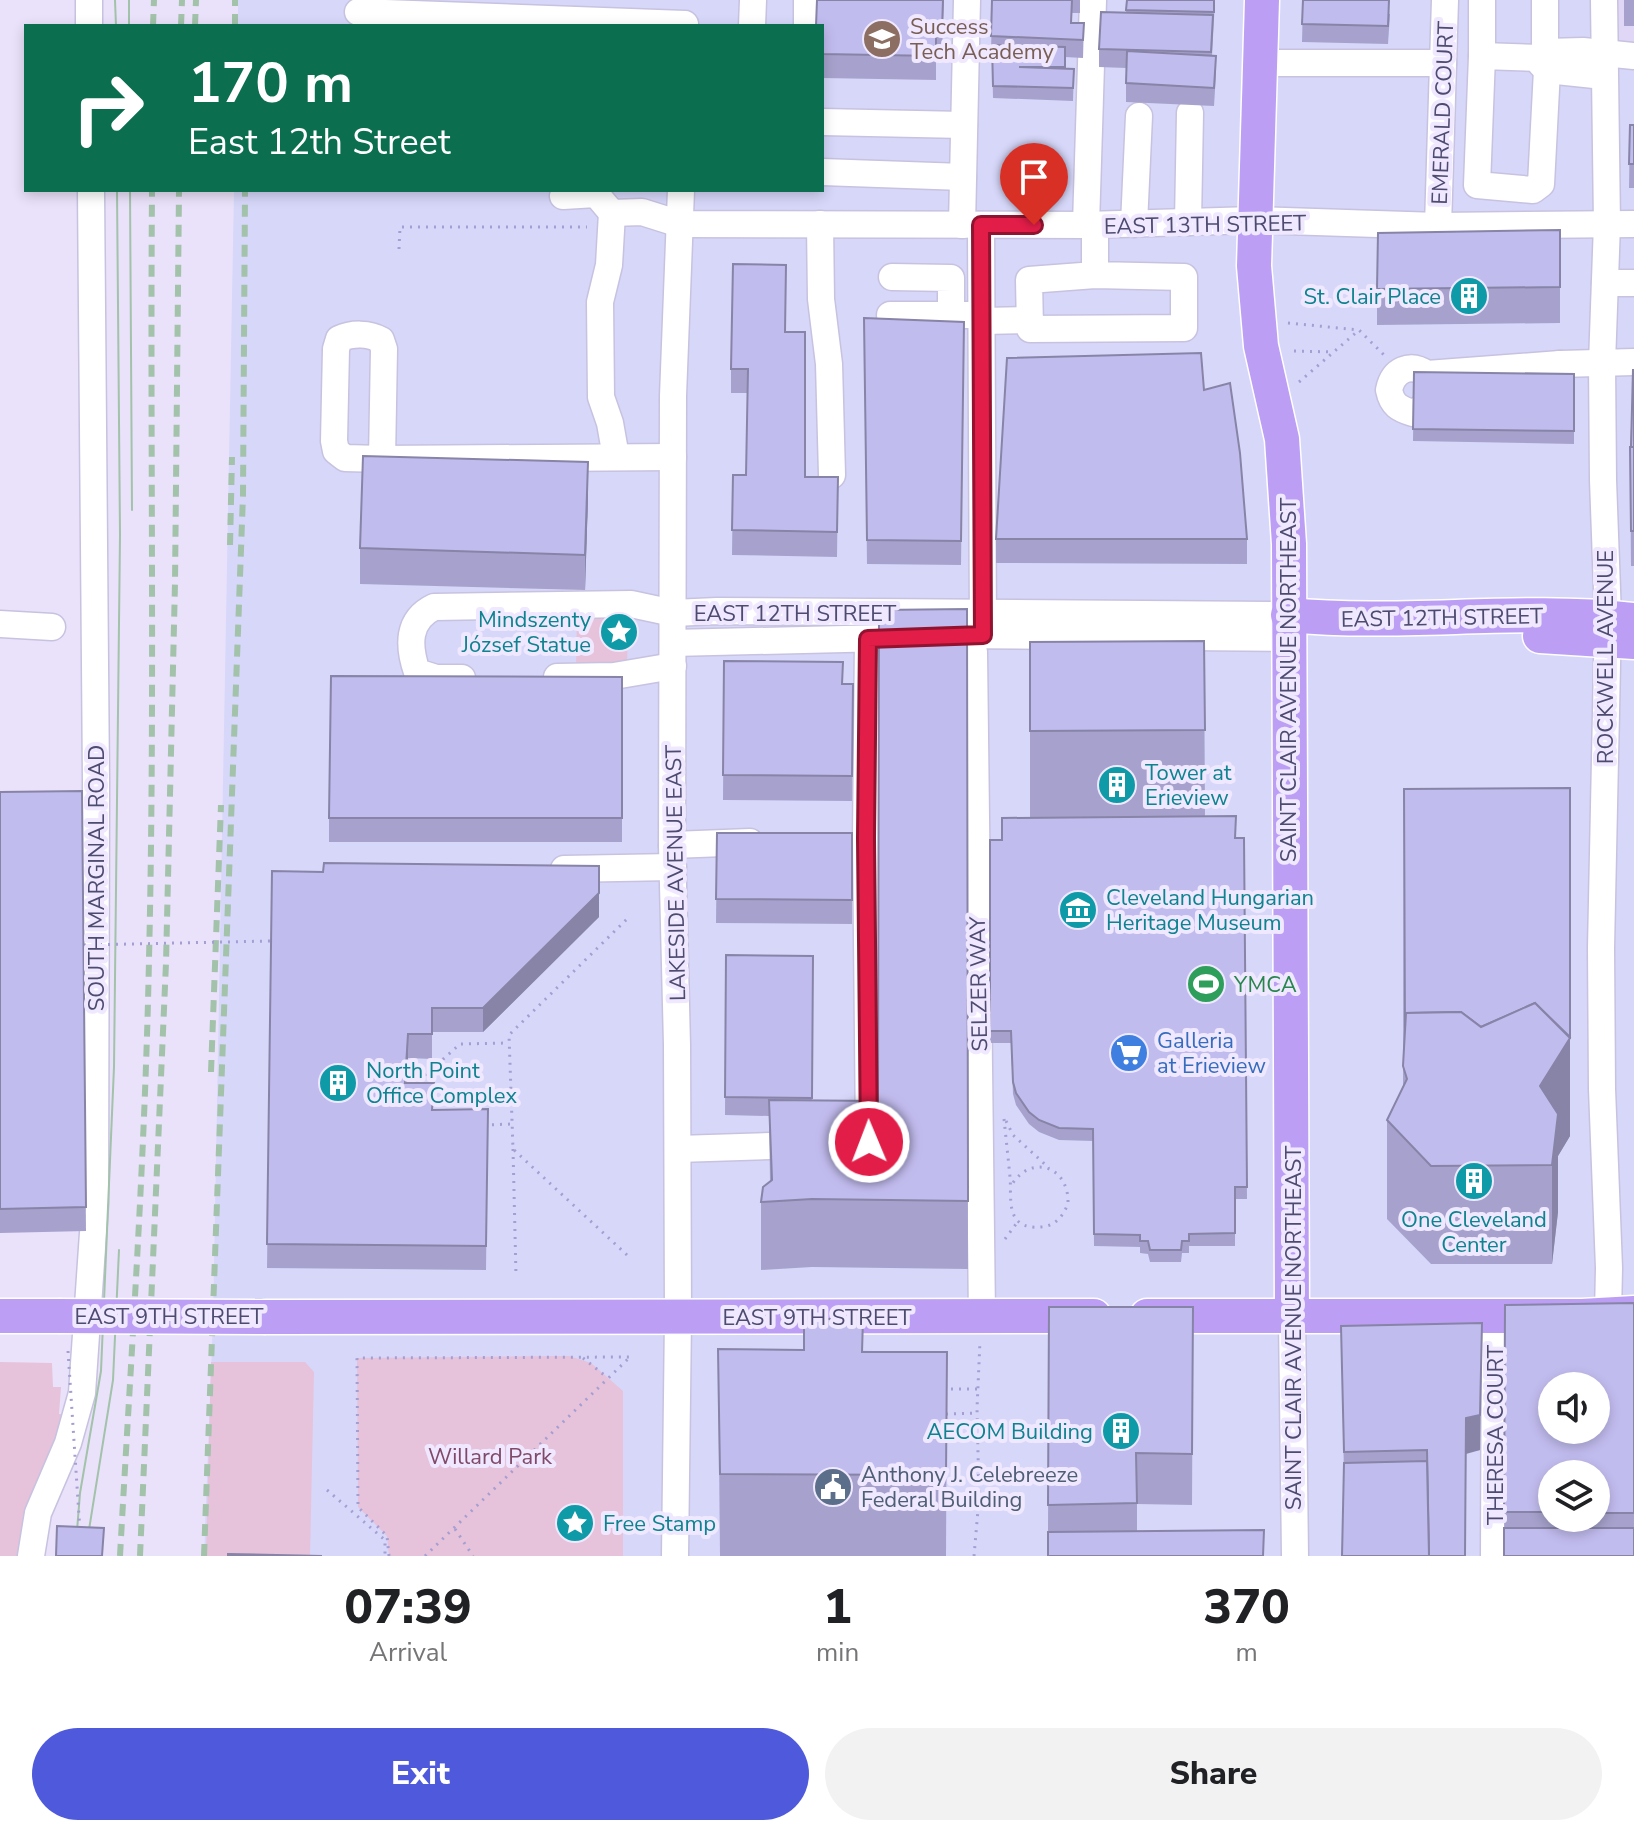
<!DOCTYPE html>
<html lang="en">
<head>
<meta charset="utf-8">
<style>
  :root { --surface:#fff; --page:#f2f2f2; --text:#202124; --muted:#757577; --accent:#4f59dc }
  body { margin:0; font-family:"Nunito Sans",sans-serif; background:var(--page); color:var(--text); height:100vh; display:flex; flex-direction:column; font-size:30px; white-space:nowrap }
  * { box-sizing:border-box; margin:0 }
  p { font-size:26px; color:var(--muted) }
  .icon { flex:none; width:44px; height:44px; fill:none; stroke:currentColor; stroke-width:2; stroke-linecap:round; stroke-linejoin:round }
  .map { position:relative; height:1556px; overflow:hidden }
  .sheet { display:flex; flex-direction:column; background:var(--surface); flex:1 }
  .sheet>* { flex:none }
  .top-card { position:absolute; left:24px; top:24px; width:800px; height:168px; border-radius:0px; box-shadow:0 4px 12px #0003; background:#0b6e4f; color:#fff; overflow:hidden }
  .fabs { position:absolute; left:1538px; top:1372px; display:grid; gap:16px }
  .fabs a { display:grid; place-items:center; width:72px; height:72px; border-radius:50%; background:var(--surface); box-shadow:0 4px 12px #0003; font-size:40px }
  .pin { position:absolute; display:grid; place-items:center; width:68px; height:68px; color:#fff; margin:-82px -34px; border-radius:50% 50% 50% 0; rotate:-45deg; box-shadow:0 0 8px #0007 }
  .pin .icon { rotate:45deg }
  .me { position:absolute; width:88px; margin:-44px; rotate:359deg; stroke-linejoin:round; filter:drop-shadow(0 0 6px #0008) }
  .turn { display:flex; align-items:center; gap:28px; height:168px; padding:0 32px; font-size:36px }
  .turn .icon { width:104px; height:104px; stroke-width:2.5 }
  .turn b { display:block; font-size:56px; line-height:68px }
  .eta { display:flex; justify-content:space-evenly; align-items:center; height:136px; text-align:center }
  .eta b { font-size:48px; font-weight:800; line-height:56px }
  .cta { display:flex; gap:16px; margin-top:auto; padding:16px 32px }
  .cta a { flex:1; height:92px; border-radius:48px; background:var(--accent); color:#fff; font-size:32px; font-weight:800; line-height:92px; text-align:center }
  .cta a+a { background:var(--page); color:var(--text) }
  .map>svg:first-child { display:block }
</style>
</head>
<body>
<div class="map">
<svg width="1634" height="1556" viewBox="0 0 1634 1556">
  <rect width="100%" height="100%" fill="#eae2fa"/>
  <polygon fill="#e0d7f6" points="1610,0 1634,0 1634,50 1611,50"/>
  <path fill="#d7d7fa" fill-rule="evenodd" d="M238,0H1610L1611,50H1634V1556H204L213,1319L234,190H822V26H238ZM1552,1386H1596V1430H1552ZM1552,1474H1596V1518H1552Z"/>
  <g fill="#e6c2db">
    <polygon points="577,613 628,614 627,670 576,669"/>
    <polygon points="569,1356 591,1363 623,1391 623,1556 389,1556 387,1536 358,1507 357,1358"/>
    <polygon points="0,1362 52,1363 53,1387 61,1387 59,1414 69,1415 23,1556 0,1556"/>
    <polygon points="211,1362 305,1362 314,1372 310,1556 206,1556"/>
  </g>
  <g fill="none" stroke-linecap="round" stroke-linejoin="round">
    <defs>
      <g id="minor">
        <polyline points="89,0 89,26"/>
        <polyline points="1482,0 1482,56"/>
        <polyline points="1604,0 1607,224 1602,363 1603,480 1608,617 1601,948 1602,1089 1609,1268 1608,1314"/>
        <polyline points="358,12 685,24"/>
        <polyline points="752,26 753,0"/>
        <polyline points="807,26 807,0"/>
        <polyline points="1545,52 1545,0"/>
        <polyline points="1542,58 1482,56 1477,185 1533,190 1541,184 1547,70"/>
        <polyline points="1260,63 1443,63"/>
        <polyline points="1604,76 1547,70 1541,64 1545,52 1583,51 1634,56"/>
        <polyline points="822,122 964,125"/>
        <polyline points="822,172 963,177"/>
        <polyline points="563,196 596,194 612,213 642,212 680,224 1086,225 1254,220 1438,226 1634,224"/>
        <polyline points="612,213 609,265 600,302 601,397 610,423 616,457"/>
        <polyline points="1188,222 1190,113"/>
        <polyline points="820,224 821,299 829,364 832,475"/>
        <polyline points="1134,224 1139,116"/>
        <polyline points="962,225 967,0"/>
        <polyline points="981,225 983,631"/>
        <polyline points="1086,225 1093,0"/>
        <polyline points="1438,226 1445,0"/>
        <polyline points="1095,275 1029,280 1030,329 1184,328 1184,277 1095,275 1095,225"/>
        <polyline points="892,277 951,278 951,315 981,315"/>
        <polyline points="1605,283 1634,283"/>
        <polyline points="890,315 951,315"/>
        <polyline points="982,321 1030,320"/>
        <polyline points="1559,382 1560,364 1634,362"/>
        <path d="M1432,388L1429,404L1413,413C1399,409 1392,405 1389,390C1393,370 1410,362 1427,374L1560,364"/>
        <path d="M382,459L384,349L381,340C369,333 352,333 339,339L336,349L334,441L336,451L345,458L382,459L673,457"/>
        <polyline points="0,624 52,627"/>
        <polyline points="949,635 1288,638"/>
        <polyline points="868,639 866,838 869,1135"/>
        <polyline points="673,643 886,638"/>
        <polyline points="974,652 982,1317"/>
        <polyline points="557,677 614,676 673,666"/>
        <path d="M462,678H436L417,672C408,646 407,620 434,607L631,604L673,613L717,611L1288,615"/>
        <polyline points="672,845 750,842"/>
        <polyline points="564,869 673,867"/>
        <polyline points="678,1149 805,1145"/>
        <polyline points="1292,1317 1295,1556"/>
        <polyline points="31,1556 38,1513 68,1443 82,1393 95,1204 96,782 91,190"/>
        <polyline points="675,1556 678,1317 677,1045 672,845 673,396 681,190"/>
        <polyline points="1494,1556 1495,1315"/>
      </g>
      <g id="major">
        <polyline points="1262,0 1254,266 1261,346 1282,439 1289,544 1292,1317"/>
        <path d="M1288,615C1403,626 1519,607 1634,620"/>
        <polyline points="1540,636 1634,642"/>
        <polyline points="0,1316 58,1316"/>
        <polyline points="1147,1316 1582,1316 1634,1313"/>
        <polyline points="266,1317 1094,1316"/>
      </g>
    </defs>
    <use href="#minor" stroke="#c7c2e0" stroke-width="29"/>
    <use href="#major" stroke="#fff" stroke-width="37"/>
    <g stroke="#a49fd2" stroke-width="3" stroke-dasharray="2 6" stroke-linecap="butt">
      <polyline points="399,249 400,227 587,227"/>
      <polyline points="1288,323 1359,330"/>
      <polyline points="1294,351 1334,352"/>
      <polyline points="1299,382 1359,330 1385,356"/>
      <polyline points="413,1086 460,1044 509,1043"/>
      <path d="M1004,1119C1006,1138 1008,1157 1010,1177C1012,1198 1004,1230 1041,1227C1056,1226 1064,1215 1068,1203C1069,1166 1030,1153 1011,1186"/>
      <polyline points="1006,1121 1013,1135 1049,1168"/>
      <polyline points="484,1125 512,1124"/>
      <polyline points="513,1149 516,1276"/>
      <polyline points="1005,1239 1019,1220"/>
      <polyline points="627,1255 513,1149 509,1035 628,918"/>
      <polyline points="583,1358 608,1378"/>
      <polyline points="943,1389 978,1389"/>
      <polyline points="946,1414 977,1413"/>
      <polyline points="327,1490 385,1540 385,1556"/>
      <polyline points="455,1529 473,1556"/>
      <polyline points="389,1556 387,1536 358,1507 357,1358 630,1357"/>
      <polyline points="425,1556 629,1358"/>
      <polyline points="974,1556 979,1498 977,1408 980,1341"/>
    </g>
    <use href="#minor" stroke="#fff" stroke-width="26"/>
    <use href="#major" stroke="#bc9ff5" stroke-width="34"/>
    <g stroke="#a2c2aa" stroke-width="2">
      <polyline points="115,0 116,26"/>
      <polyline points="129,0 129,26"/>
      <polyline points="130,190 132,510"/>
      <polyline points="88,1536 113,1380 119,1250"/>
      <polyline points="75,1556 80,1493 101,1371 114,1067 120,535 117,190"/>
    </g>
    <g stroke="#a2c2aa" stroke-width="6" stroke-dasharray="12 8" stroke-linecap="butt">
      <polyline points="153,26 154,0"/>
      <polyline points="181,26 182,0"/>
      <polyline points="195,26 196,0"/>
      <polyline points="235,26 235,0"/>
      <polyline points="230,545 232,457"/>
      <polyline points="211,1072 221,805"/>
      <path d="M120,1556C131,1357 145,1159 149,959C155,703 150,446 152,190"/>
      <polyline points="140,1556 166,963 175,583 179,190"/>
      <polyline points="204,1556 243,495 245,190"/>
    </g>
    <defs>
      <polyline id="major-bridge" points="58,1316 266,1317"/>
    </defs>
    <use href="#major-bridge" stroke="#fff" stroke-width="37" stroke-linecap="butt"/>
    <g stroke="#a49fd2" stroke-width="3" stroke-dasharray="2 6" stroke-linecap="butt">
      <polyline points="84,945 271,941"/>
      <polyline points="68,1351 80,1531"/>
    </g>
    <use href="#major-bridge" stroke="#bc9ff5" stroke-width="34"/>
  </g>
  <g fill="#a6a2cd" fill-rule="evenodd">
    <polygon points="944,0 942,53 936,53 936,80 822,78 822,26"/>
    <polygon points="992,0 1080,0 1080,13 1072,13 1072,23 1084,23 1083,58 1065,57 1065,69 1074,69 1073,101 993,98 992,55 991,55"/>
    <polygon points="1127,0 1215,0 1212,56 1216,74 1214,106 1126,102 1126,68 1099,67 1099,49 1126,12"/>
    <polygon points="1303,0 1390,14 1388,44 1302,42"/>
    <rect x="1624" y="0" width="10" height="26"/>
    <polygon points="1630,125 1634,125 1634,188 1629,188"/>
    <polygon points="1560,230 1560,323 1377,325 1377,289"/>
    <polygon points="864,318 964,322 961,565 867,564"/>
    <polygon points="785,332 805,477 838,477 837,557 732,555 733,475 746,475 748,393 731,393 731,369"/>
    <polygon points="1634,370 1634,566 1631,566 1630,447"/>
    <polygon points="1414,372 1574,374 1574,444 1413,441"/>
    <polygon points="1204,390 1247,539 1247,564 996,563 996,539"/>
    <polygon points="588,498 585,590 360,584 360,548"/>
    <polygon points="967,609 968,1269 812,1267 761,1270 761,1202 770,1182 769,1116 725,1115 726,955 813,956 812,1100 878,1101"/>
    <polygon points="1204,641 1205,816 1236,838 1244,838 1247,1199 1235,1199 1235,1246 1189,1246 1189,1253 1182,1253 1181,1262 1150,1262 1148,1254 1140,1253 1140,1247 1094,1246 1093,1141 1059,1140 1039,1132 1029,1124 1016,1105 1013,1094 1011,1043 990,1043 990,840 1002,840 1030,818 1030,642"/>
    <polygon points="724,661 843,684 853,684 852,801 723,800"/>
    <polygon points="622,677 622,842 329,842 329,818"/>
    <polygon points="1570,788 1570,1136 1558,1156 1558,1212 1552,1264 1431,1264 1387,1219 1387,1120 1403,1086 1404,789"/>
    <polygon points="82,791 86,1231 0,1233 0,792"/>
    <polygon points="717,833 852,833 852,924 716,923"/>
    <polygon points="272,871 599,917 483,1032 432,1032 432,1059 408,1058 407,1083 434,1110 488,1109 486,1270 267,1268"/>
    <path d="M1634,1303V1556H1504L1505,1305ZM1552,1474H1596V1518H1552Z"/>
    <polygon points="1049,1307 1193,1307 1192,1505 1137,1504 1137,1531 1048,1532"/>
    <polygon points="1341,1326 1480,1450 1344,1476"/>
    <polygon points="718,1349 947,1352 946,1556 720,1556"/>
  </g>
  <g fill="#8784a7">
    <polygon points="588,462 588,498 585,590 585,555"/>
    <polygon points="1570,788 1570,1136 1558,1156 1558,1212 1552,1264 1552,1165 1540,1086"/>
    <polygon points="599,893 599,917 483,1032 483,1008"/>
    <polygon points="408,1034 408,1058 405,1108 405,1083"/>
    <polygon points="1482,1323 1480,1450 1466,1454 1466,1418"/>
  </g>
  <g fill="#c1bcee" stroke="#8784a7" stroke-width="2" fill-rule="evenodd">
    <polygon points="817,0 943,0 942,29 936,29 936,56 822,54 822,26 816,26"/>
    <polygon points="992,0 1072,0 1071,23 1084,23 1083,40 991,36"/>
    <polygon points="1127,0 1214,0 1214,12 1126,10"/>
    <polygon points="1303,0 1389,0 1388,26 1302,24"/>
    <polygon points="1101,12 1213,15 1211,52 1099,49"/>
    <polygon points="992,45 1065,47 1065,67 1019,67 1074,69 1073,88 993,86"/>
    <polygon points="1127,51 1216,56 1214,88 1126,83"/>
    <polygon points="1630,125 1634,125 1634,164 1629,164"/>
    <polygon points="1560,230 1560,287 1377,289 1378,233"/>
    <polygon points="733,264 786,265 785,332 805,332 805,477 838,477 837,532 732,530 733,475 746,475 748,369 731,369"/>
    <polygon points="864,318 964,322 961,541 867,540"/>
    <polygon points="1201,353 1204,390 1230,383 1240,453 1247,539 996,539 1007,358"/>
    <polygon points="1633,370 1634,370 1634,447 1631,447"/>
    <polygon points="1414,372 1574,374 1574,431 1413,429"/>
    <polygon points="1630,447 1634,447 1634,531 1631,531"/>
    <polygon points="363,456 588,462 585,555 360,548"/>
    <polygon points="967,609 968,1201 812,1199 761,1202 763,1187 772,1180 769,1100 878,1101 879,610"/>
    <polygon points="1204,641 1205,730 1030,731 1030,642"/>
    <polygon points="724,661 843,662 842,684 853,684 852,776 723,775"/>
    <polygon points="331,676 622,677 622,818 329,818"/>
    <polygon points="1570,788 1570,1037 1535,1003 1481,1027 1461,1012 1406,1013 1405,1041 1404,789"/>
    <polygon points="82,791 86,1207 0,1209 0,792"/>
    <polygon points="1236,816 1235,838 1244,838 1247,1187 1235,1187 1235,1233 1189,1234 1189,1241 1182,1241 1181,1250 1150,1250 1148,1241 1140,1241 1140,1235 1094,1234 1093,1129 1059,1128 1039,1120 1029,1112 1016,1093 1013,1082 1011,1031 990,1031 990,840 1002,840 1002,818"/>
    <polygon points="717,833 852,833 852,900 716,899"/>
    <polygon points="324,863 599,866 599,893 483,1008 432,1008 432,1034 408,1034 405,1083 434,1083 432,1110 488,1109 486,1246 267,1244 272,871 323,872"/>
    <polygon points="726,955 813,956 812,1098 725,1097"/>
    <polygon points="1535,1003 1570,1038 1540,1086 1558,1114 1552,1165 1431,1166 1387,1120 1407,1079 1403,1066 1406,1013 1461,1012 1481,1027"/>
    <path d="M1634,1303V1513H1596V1474H1552V1512H1504L1505,1305ZM1552,1386H1596V1430H1552Z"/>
    <polygon points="1049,1307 1193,1307 1192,1454 1136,1453 1137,1503 1048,1505"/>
    <polygon points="804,1319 863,1319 862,1352 947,1352 946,1475 720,1474 718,1349 804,1350"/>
    <polygon points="1482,1323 1480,1415 1466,1418 1465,1556 1429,1556 1427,1450 1344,1452 1341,1326"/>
    <polygon points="1427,1461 1429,1556 1342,1556 1344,1463"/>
    <polygon points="57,1526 104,1528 102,1556 56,1556"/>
    <rect x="1504" y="1528" width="130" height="28"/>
    <polygon points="1264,1530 1263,1556 1048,1556 1048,1532"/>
    <polygon points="228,1554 322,1556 228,1556"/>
  </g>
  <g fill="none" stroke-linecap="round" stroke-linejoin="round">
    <defs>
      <polyline id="route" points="869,1142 866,838 868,639 983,635 981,225 1034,225"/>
    </defs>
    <use href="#route" stroke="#92132f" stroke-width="20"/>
    <use href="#route" stroke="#e11d48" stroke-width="14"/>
  </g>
  <defs>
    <symbol id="school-disc" viewBox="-11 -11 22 22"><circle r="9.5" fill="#8d6e63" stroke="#efe8fe"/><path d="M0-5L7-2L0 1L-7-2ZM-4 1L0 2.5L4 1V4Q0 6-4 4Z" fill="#fff"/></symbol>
    <symbol id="building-disc" viewBox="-11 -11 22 22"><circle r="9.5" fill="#0f9aa8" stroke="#efe8fe"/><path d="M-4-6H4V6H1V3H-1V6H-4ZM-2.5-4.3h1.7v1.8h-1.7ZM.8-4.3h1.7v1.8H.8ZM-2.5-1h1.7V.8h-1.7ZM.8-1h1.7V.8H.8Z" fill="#fff"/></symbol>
    <symbol id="sight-disc" viewBox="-11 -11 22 22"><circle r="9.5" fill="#0f9aa8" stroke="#efe8fe"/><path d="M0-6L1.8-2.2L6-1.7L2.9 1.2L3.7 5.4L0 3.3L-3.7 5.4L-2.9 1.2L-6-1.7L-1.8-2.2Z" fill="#fff"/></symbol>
    <symbol id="museum-disc" viewBox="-11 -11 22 22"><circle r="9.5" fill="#0f9aa8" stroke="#efe8fe"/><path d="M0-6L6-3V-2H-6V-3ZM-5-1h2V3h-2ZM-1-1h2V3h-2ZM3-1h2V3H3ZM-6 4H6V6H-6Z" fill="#fff"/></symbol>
    <symbol id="stadium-disc" viewBox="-11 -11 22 22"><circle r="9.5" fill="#2e9e5b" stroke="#efe8fe"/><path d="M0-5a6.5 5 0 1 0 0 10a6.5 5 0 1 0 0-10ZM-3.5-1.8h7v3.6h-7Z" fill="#fff"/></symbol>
    <symbol id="supermarket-disc" viewBox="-11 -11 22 22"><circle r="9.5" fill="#3f7fe0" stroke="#efe8fe"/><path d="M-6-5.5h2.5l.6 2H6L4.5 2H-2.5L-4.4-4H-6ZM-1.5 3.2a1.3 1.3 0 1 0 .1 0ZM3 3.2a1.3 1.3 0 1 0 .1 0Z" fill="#fff"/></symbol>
    <symbol id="civic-disc" viewBox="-11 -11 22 22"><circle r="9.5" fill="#5c6f8a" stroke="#efe8fe"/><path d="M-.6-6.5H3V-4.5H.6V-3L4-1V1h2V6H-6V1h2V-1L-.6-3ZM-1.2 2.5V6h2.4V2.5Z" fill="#fff"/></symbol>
  </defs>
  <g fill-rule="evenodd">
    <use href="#school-disc" x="860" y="17" width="44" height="44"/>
    <use href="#building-disc" x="1447" y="274" width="44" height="44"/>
    <use href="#sight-disc" x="597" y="610" width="44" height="44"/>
    <use href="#building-disc" x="1095" y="763" width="44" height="44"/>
    <use href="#museum-disc" x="1056" y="888" width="44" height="44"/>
    <use href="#stadium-disc" x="1184" y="962" width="44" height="44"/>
    <use href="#supermarket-disc" x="1107" y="1031" width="44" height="44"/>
    <use href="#building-disc" x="316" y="1061" width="44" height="44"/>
    <use href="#building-disc" x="1452" y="1159" width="44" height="44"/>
    <use href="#building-disc" x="1099" y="1409" width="44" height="44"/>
    <use href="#civic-disc" x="811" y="1465" width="44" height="44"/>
    <use href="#sight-disc" x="553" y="1501" width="44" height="44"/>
  </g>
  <g text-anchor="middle" stroke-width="8" stroke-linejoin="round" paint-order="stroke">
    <g font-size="22" fill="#785e54" stroke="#efe8fe" text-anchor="start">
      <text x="910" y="34">Success<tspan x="910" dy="25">Tech Academy</tspan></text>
    </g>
    <g font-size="22" fill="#4d4b70" stroke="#efe8fe">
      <text transform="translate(1442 113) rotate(-88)" y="8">EMERALD COURT</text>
      <text transform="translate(1205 224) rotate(-1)" y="8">EAST 13TH STREET</text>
      <text x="795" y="621">EAST 12TH STREET</text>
      <text transform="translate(1442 617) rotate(-1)" y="8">EAST 12TH STREET</text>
      <text transform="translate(1605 657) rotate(-90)" y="8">ROCKWELL AVENUE</text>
      <text transform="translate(1288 680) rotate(-90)" y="8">SAINT CLAIR AVENUE NORTHEAST</text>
      <text transform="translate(675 873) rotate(-91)" y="8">LAKESIDE AVENUE EAST</text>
      <text transform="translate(96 878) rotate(-90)" y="8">SOUTH MARGINAL ROAD</text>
      <text transform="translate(978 984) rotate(-91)" y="8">SELZER WAY</text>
      <text x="169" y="1324">EAST 9TH STREET</text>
      <text x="817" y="1325">EAST 9TH STREET</text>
      <text transform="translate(1293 1328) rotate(-90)" y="8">SAINT CLAIR AVENUE NORTHEAST</text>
      <text transform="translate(1495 1435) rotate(-90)" y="8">THERESA COURT</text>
    </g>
    <g font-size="22" fill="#0d838f" stroke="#efe8fe" text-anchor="start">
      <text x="1441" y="304" text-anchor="end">St. Clair Place</text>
      <text x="591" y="627" text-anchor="end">Mindszenty<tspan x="591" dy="25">József Statue</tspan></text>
      <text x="1145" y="780">Tower at<tspan x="1145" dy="25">Erieview</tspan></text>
      <text x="1106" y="905">Cleveland Hungarian<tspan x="1106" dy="25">Heritage Museum</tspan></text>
      <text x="366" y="1078">North Point<tspan x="366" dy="25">Office Complex</tspan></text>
      <text x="1474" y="1227" text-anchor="middle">One Cleveland<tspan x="1474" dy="25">Center</tspan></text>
      <text x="1093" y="1439" text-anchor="end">AECOM Building</text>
      <text x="603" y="1531">Free Stamp</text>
    </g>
    <g font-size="22" fill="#27864d" stroke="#efe8fe" text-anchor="start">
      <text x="1234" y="992">YMCA</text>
    </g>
    <g font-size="22" fill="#366cbe" stroke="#efe8fe" text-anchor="start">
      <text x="1157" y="1048">Galleria<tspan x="1157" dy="25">at Erieview</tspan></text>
    </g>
    <g font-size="22" fill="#804969" stroke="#efe8fe">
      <text x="490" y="1464">Willard Park</text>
    </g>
    <g font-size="22" fill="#4e5e75" stroke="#efe8fe" text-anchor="start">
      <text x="861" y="1482">Anthony J. Celebreeze<tspan x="861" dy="25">Federal Building</tspan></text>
    </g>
  </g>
</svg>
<div class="fabs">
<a><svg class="icon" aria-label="sound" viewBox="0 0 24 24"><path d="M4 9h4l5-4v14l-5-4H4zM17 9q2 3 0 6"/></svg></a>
<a><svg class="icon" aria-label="layers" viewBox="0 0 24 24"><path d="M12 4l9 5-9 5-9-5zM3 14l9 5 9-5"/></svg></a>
</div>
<div class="pin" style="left:1034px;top:225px;background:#d93025"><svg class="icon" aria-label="arrive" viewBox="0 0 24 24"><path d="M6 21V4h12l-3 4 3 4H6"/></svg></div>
<svg class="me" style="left:869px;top:1142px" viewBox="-20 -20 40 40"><circle r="17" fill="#e11d48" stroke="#fff" stroke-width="3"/><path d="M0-11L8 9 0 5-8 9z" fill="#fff"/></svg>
<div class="top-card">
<div class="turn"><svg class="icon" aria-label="right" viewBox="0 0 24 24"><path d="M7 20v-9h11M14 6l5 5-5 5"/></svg><div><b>170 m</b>East 12th Street</div></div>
</div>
</div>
<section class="sheet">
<div class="eta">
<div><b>07:39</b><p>Arrival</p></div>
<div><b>1</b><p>min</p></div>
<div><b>370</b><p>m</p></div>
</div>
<div class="cta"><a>Exit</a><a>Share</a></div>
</section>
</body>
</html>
